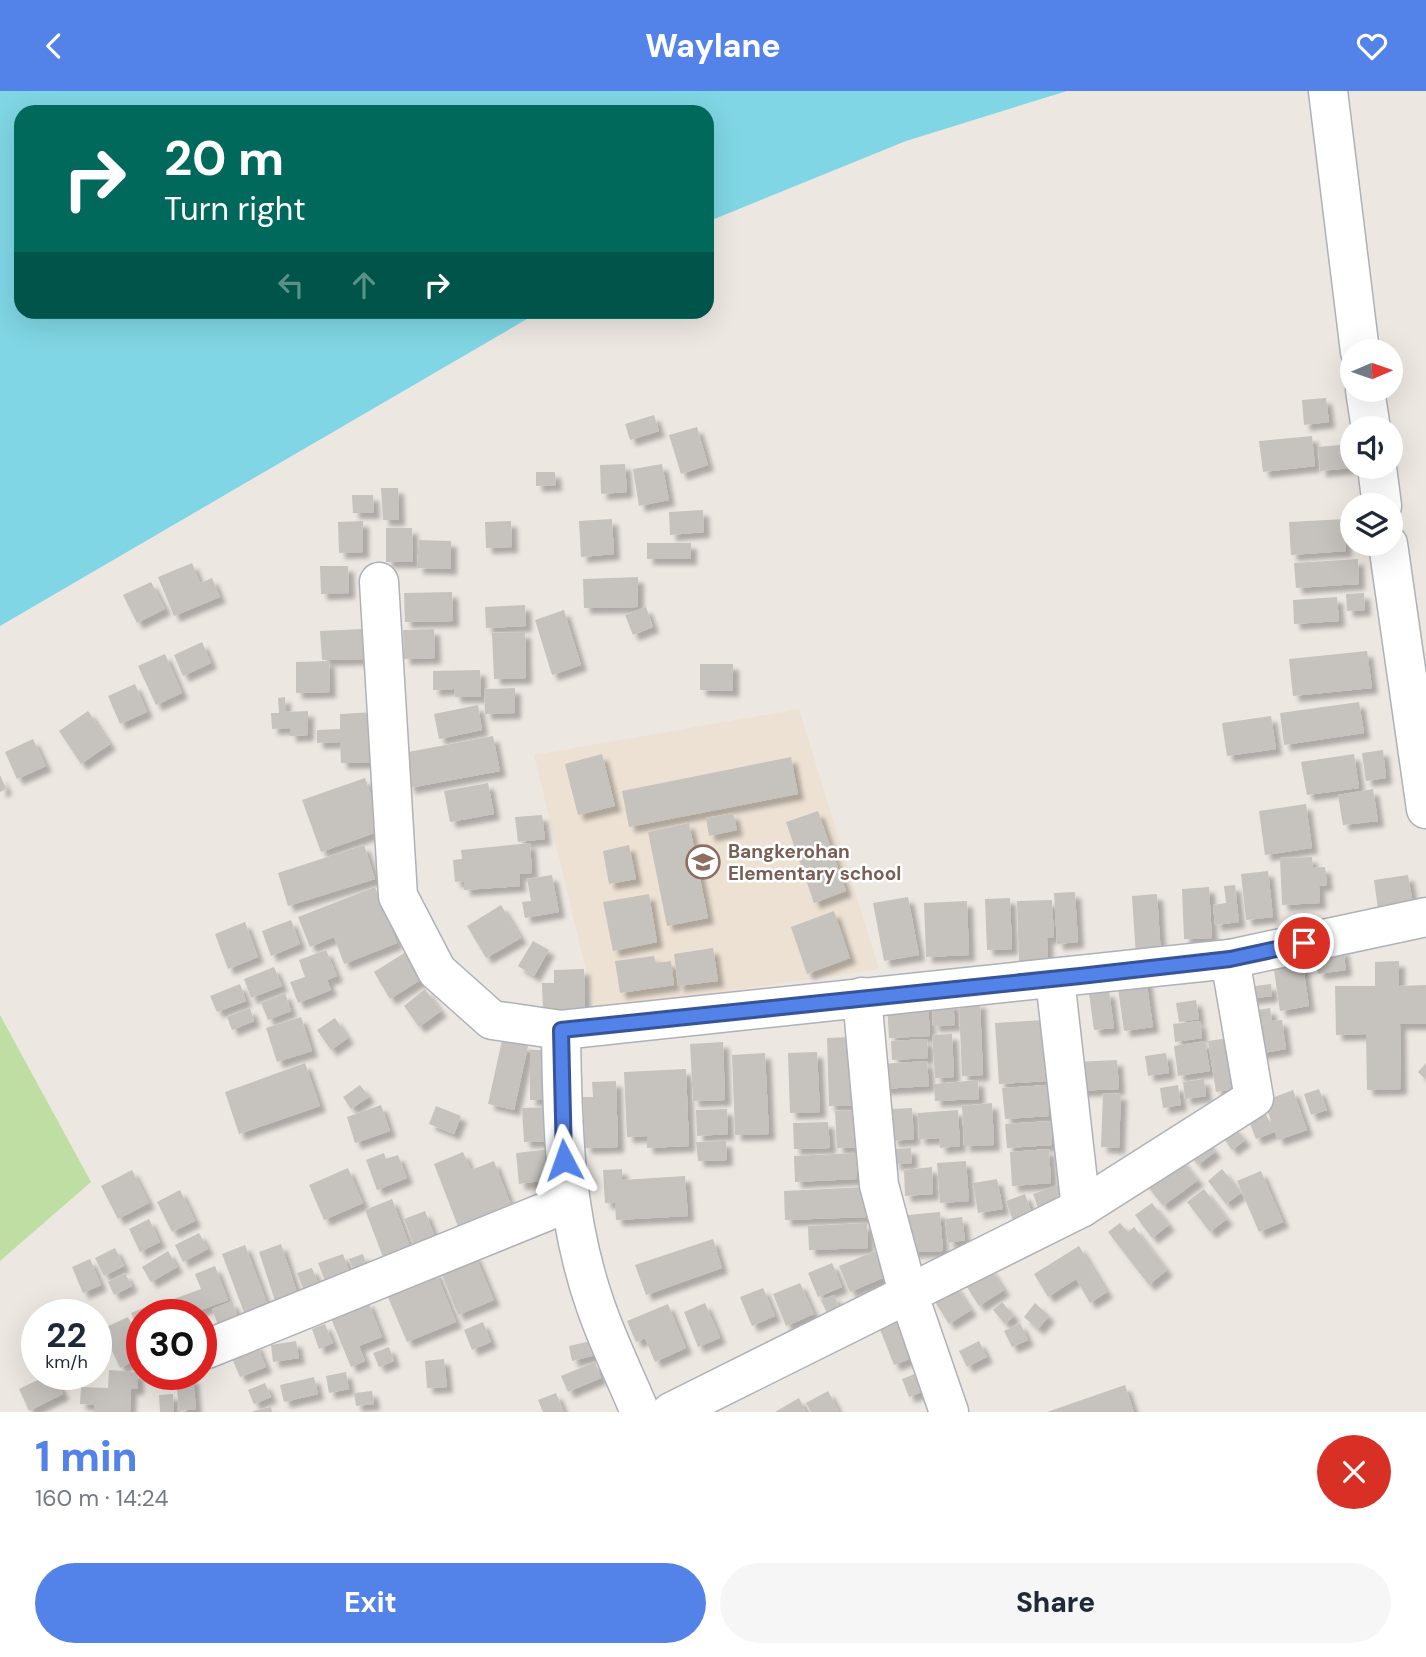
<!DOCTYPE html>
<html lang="en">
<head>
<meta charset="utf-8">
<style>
  :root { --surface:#fff; --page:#f6f6f7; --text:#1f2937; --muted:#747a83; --accent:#5382e9 }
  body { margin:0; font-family:"DM Sans",sans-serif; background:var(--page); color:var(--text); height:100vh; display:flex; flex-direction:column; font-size:26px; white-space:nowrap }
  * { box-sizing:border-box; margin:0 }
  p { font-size:23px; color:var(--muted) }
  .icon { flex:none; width:38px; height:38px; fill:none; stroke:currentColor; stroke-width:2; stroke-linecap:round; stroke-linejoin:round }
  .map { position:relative; height:1321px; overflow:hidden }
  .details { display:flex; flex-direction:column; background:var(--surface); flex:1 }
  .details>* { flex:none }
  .top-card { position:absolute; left:14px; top:14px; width:700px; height:214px; border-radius:21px; box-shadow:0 7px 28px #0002; background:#00695c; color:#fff; overflow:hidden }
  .needle { width:46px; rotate:88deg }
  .fabs { position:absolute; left:1340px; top:248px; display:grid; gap:14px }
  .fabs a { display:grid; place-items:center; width:63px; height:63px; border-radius:50%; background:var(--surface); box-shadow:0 7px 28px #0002; font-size:35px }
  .speed { position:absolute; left:21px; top:1208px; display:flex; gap:14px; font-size:35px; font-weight:700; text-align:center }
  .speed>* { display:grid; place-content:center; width:91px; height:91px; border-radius:50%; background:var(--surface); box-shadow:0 7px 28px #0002; line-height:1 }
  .speed small { font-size:18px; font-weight:400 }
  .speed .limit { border:10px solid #d22; background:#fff; color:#111 }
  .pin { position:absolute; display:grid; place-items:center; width:60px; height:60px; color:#fff; margin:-30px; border:4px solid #fff; border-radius:50%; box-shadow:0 2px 7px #0007 }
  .me { position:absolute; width:77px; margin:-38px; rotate:356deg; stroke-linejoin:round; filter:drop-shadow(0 0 5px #0008) }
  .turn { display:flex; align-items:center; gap:24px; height:147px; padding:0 35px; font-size:32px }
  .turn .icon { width:91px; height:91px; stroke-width:2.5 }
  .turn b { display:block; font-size:49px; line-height:60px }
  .lanes { display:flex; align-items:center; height:66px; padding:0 35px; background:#0003; justify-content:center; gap:35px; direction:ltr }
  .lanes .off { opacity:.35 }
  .round { display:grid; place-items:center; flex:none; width:74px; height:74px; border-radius:37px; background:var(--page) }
  .overview { display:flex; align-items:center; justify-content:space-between; height:119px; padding:0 35px }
  h1 { font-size:42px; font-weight:800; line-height:52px; color:var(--accent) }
  .action { display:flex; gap:14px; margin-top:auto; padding:14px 35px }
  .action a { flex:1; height:80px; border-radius:42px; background:var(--accent); color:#fff; font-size:28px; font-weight:800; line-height:80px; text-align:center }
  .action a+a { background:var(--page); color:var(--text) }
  header { display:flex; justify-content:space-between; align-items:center; height:91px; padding:0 35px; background:var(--accent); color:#fff; font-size:32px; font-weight:800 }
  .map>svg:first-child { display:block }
</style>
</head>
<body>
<header><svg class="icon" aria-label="back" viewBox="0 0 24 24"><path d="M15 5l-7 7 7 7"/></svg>Waylane<svg class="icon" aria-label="heart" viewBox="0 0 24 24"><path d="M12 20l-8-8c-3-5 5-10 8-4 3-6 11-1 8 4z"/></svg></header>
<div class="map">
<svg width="1426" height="1321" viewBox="0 0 1426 1321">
  <defs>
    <filter id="shadow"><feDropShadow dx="6" dy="6" stdDeviation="2" flood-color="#0004"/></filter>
  </defs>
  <rect width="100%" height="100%" fill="#ede7e2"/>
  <polygon fill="#ede1d3" points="799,618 879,878 596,920 534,664"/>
  <polygon fill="#bfdea4" points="0,924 91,1091 0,1170"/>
  <polygon fill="#80d6e4" points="0,0 1067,0 906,50 707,131 707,21 21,21 21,220 539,221 0,535"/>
  <g fill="#c6c2bd" filter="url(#shadow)">
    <polygon points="1326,307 1329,331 1304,334 1302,309"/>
    <polygon points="654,324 659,340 630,349 625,333"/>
    <polygon points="697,336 708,374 681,383 669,344"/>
    <polygon points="1312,345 1315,375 1263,381 1259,350"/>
    <polygon points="1349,353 1351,377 1320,380 1318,356"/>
    <polygon points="625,373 627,401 601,403 600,374"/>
    <polygon points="662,373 669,409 639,415 633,378"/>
    <polygon points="536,381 555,381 556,394 536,395"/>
    <polygon points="381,397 398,397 399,429 383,429"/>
    <polygon points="352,404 373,404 374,422 353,422"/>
    <polygon points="703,419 704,441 670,444 669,421"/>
    <polygon points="612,428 614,463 581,466 579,430"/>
    <polygon points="1344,428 1346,460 1291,464 1289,431"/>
    <polygon points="363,430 363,461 339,462 338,431"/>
    <polygon points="511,430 512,456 486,457 485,431"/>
    <polygon points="386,437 412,437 413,471 386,471"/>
    <polygon points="419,449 451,450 451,478 417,477"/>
    <rect x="647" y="452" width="44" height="16"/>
    <polygon points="1358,468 1359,493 1296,497 1294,472"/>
    <polygon points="192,472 200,492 212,487 220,506 174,525 158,486"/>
    <polygon points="320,475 348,475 349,502 321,503"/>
    <polygon points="638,486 638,516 584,517 583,488"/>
    <polygon points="151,491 165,518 137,532 123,504"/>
    <polygon points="452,501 453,530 405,531 404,502"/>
    <polygon points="1364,502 1365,519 1347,520 1346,503"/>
    <polygon points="1337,506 1339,530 1294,533 1293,509"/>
    <polygon points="525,514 526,535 486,537 485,516"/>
    <polygon points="646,516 653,536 633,544 625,524"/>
    <polygon points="564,519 581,574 552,584 535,529"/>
    <polygon points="362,538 364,568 322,569 320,540"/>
    <polygon points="434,538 435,567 404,568 403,539"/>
    <polygon points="525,541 526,587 494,588 492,542"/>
    <polygon points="202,551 211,572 183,585 174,564"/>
    <polygon points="1367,560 1372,597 1293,605 1289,568"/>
    <polygon points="165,563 182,602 156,614 138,575"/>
    <polygon points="329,570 330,601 296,602 296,571"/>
    <polygon points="700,573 733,573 733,600 700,599"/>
    <polygon points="480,579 481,606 455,606 454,598 433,599 433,580"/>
    <polygon points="135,593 147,621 120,633 108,605"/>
    <polygon points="515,597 515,622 485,623 484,598"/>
    <polygon points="285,606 285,621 308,620 308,644 290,645 290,637 272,638 271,622 279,622 278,607"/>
    <polygon points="1359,611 1364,642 1284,654 1280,622"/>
    <polygon points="478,614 482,639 439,648 434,623"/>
    <polygon points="88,620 110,653 81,673 59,640"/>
    <polygon points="375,621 378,671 341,672 340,651 317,652 317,639 340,638 340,623"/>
    <polygon points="1271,625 1276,658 1227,665 1222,632"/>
    <polygon points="493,645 500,680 409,697 403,662"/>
    <polygon points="33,648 46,675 17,688 5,661"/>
    <polygon points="1383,659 1386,687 1366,690 1362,662"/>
    <polygon points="602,663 615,715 578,724 565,673"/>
    <polygon points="1354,663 1359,697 1307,704 1301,671"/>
    <polygon points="791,666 798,703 629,736 622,700"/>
    <polygon points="0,684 6,698 0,701"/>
    <polygon points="365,687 383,739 321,761 302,709"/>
    <polygon points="488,692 494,723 450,731 444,700"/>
    <polygon points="1373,698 1378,730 1343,734 1338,704"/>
    <polygon points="1306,713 1312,757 1265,764 1259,720"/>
    <polygon points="818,720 846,800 814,812 786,731"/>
    <polygon points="733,722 737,739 709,745 706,727"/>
    <polygon points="542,724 545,748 518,751 515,726"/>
    <polygon points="689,732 708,827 667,835 648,741"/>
    <polygon points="530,752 532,782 519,783 520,795 464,799 464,790 455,791 453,769 462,768 461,759"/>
    <polygon points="364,754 375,788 288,815 278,782"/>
    <polygon points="629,754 636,788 609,793 603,760"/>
    <polygon points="1312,766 1313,777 1325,776 1327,794 1319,795 1320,812 1282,814 1280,767"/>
    <polygon points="1268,780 1273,826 1246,829 1241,783"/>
    <polygon points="552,784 559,821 525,827 522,811 531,810 527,788"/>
    <polygon points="1408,784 1413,813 1378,818 1374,789"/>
    <polygon points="1235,794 1239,831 1215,834 1213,814 1226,812 1224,795"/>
    <polygon points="375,796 397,852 344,873 334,846 310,856 298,826"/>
    <polygon points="1209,796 1212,847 1184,848 1182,798"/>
    <polygon points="1075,801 1078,851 1057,853 1054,802"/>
    <polygon points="649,803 657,851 613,860 603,811"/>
    <polygon points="1157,803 1161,865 1136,866 1132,805"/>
    <polygon points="908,806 919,864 884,870 873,812"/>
    <polygon points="1010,807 1012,858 987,859 985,808"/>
    <polygon points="1052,809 1054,846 1047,847 1048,870 1019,871 1017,810"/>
    <polygon points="967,810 969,864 926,866 924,812"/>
    <polygon points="501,814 521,847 486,867 467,835"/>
    <polygon points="834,820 850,867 807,883 791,836"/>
    <polygon points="291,829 300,853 271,865 262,840"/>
    <polygon points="245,831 258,866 228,878 215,843"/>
    <polygon points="533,850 549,859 534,885 518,875"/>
    <polygon points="713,857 718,890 678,895 674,863"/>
    <polygon points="1343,858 1346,879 1318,883 1315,862"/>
    <polygon points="326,859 337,885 327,889 331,899 298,912 290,891 305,886 299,869"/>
    <polygon points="409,859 425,886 390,908 374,881"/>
    <polygon points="654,865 656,872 671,870 674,894 620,902 615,870"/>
    <polygon points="1302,868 1309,915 1280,920 1273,872"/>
    <polygon points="1399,870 1399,895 1426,894 1426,933 1400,933 1401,998 1367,999 1366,943 1336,944 1335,895 1375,895 1375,871"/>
    <polygon points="274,876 282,895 251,907 244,888"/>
    <polygon points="584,878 585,917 543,919 542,892 554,892 554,879"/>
    <polygon points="1146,887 1153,936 1124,940 1117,891"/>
    <polygon points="240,893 246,910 217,921 210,905"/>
    <polygon points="1271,893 1272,905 1248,908 1247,896"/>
    <polygon points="425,898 441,920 419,936 404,915"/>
    <polygon points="1109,900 1114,937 1094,939 1089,903"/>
    <polygon points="285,902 291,920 268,929 261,912"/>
    <polygon points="1196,909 1199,928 1179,931 1176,912"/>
    <polygon points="928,910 930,945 889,947 887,912"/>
    <polygon points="953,911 955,934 933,935 932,913"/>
    <polygon points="980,911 983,984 962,985 959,912"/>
    <polygon points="250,917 254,930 232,939 227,926"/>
    <polygon points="1270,917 1272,930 1282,929 1286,958 1257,963 1251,920"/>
    <polygon points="301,926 312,960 277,971 266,937"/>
    <polygon points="335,927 348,947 331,959 317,939"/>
    <polygon points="1044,929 1048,990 999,993 995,932"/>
    <polygon points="1200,930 1202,947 1175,951 1173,933"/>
    <polygon points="952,943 954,986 935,987 932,944"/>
    <polygon points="848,946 854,1014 829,1015 827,947"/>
    <polygon points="1236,946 1234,998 1216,1001 1208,950"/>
    <polygon points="927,948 928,967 892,969 891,950"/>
    <polygon points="502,949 528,955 514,1019 488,1013"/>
    <polygon points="1205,950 1210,980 1178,985 1174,955"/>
    <polygon points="723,951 725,1009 693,1010 690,953"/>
    <polygon points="530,959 552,959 551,1009 530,1009"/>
    <polygon points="817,961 820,1021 790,1022 788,962"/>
    <polygon points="765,962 769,1043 735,1044 732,964"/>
    <polygon points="1166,962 1169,982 1148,985 1145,965"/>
    <polygon points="1117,969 1119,998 1075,1000 1074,971"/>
    <polygon points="927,970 929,995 883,998 881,973"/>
    <polygon points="305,972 320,1015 239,1043 225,1001"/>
    <polygon points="1426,972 1426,989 1418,981"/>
    <polygon points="686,978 689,1055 647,1057 647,1045 627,1046 624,981"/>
    <polygon points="1204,988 1206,1005 1185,1008 1183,991"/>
    <polygon points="978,989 979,1008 935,1010 934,993"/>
    <polygon points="616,990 618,1056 585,1057 583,1006 593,1006 592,991"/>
    <polygon points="360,994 369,1006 351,1018 343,1006"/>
    <polygon points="1048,994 1049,1025 1005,1028 1002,997"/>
    <polygon points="1178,994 1181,1014 1163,1017 1160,997"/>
    <polygon points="1319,998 1327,1019 1311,1024 1304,1003"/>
    <polygon points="1293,999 1307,1039 1278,1049 1264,1010"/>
    <polygon points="1103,1002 1121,1003 1119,1057 1101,1056"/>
    <polygon points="992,1012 994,1054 964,1055 962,1015"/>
    <polygon points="381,1014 390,1040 355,1052 347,1026"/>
    <polygon points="436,1015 461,1025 454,1043 429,1033"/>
    <polygon points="551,1016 552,1050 524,1051 522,1017"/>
    <polygon points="912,1017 914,1048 892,1050 890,1018"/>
    <polygon points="727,1018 728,1043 697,1045 696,1019"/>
    <polygon points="857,1019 859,1056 837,1057 835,1020"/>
    <polygon points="958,1019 960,1055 940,1057 939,1047 919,1048 918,1022"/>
    <polygon points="1266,1023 1274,1041 1256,1048 1249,1030"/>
    <polygon points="1051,1030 1052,1054 1007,1057 1005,1033"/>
    <polygon points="828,1031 830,1057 794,1058 793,1032"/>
    <polygon points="1234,1036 1245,1049 1232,1059 1222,1045"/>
    <polygon points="1202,1044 1215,1061 1198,1074 1185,1057"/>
    <polygon points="726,1050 727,1069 698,1070 696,1051"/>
    <polygon points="911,1057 912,1072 894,1073 893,1058"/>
    <polygon points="551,1058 554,1088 519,1093 516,1062"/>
    <polygon points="1049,1058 1051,1092 1012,1095 1010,1061"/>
    <polygon points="463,1061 471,1079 494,1070 512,1117 459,1138 434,1073"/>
    <polygon points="384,1062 386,1068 398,1064 407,1087 377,1099 366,1069"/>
    <polygon points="856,1062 857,1088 795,1091 794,1065"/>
    <polygon points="1179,1066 1198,1089 1163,1115 1139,1084"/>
    <polygon points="966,1070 969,1110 940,1112 937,1072"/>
    <polygon points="932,1076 933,1103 905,1105 904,1079"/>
    <polygon points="348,1077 363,1112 324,1129 309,1094"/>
    <polygon points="622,1078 622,1089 685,1085 688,1125 616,1129 615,1112 605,1112 603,1079"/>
    <polygon points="1222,1078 1241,1102 1226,1113 1208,1090"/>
    <polygon points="132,1079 149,1112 118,1128 101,1095"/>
    <polygon points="1261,1080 1283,1131 1259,1141 1237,1090"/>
    <polygon points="997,1088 1003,1118 978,1122 973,1092"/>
    <polygon points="1058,1094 1067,1117 1041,1126 1033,1103"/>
    <polygon points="867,1096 868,1126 785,1129 784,1100"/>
    <polygon points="1204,1098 1227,1128 1210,1141 1187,1111"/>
    <polygon points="180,1099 195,1130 172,1141 157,1111"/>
    <polygon points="1025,1103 1035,1131 1016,1138 1006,1110"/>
    <polygon points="392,1108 412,1161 385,1171 365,1119"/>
    <polygon points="1152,1112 1169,1134 1152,1147 1135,1124"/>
    <polygon points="425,1120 437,1152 416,1160 404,1128"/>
    <polygon points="940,1121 943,1160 910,1161 908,1124"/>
    <polygon points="962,1126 965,1149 948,1152 945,1128"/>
    <polygon points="149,1128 160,1151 140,1161 129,1138"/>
    <polygon points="867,1132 868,1157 809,1159 808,1135"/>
    <polygon points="1120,1132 1128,1141 1134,1136 1167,1179 1149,1194 1108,1141"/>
    <polygon points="199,1142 208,1158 183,1171 175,1154"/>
    <polygon points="713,1148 722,1177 646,1204 635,1174"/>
    <polygon points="281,1153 299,1207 277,1216 259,1161"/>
    <polygon points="245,1154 271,1223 248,1232 222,1163"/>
    <polygon points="1079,1155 1107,1201 1090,1212 1076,1188 1048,1206 1034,1183"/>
    <polygon points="115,1157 124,1175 104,1185 95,1167"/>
    <polygon points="168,1160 177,1176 151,1191 142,1176"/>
    <polygon points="875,1160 885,1186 850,1201 839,1175"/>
    <polygon points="474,1162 494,1209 458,1224 439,1176"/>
    <polygon points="343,1163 352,1188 328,1197 318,1172"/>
    <polygon points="363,1163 369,1181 356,1186 349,1168"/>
    <polygon points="90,1168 101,1194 83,1202 72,1176"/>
    <polygon points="832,1172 842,1196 818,1206 808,1182"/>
    <polygon points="215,1175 228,1209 198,1220 199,1223 167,1223 163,1212 201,1198 195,1183"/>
    <polygon points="989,1176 1004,1199 979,1215 965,1193"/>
    <polygon points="312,1177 321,1199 306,1205 297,1182"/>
    <polygon points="435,1179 456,1231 407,1251 385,1199"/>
    <polygon points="125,1182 132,1195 114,1204 108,1191"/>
    <polygon points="800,1192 814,1223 786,1235 773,1203"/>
    <polygon points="954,1193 971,1219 949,1233 932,1206"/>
    <polygon points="763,1197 775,1225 752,1235 740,1206"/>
    <polygon points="834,1204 839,1216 827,1222 821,1209"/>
    <polygon points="232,1210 241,1234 221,1242 212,1218"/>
    <polygon points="368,1210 382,1246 359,1255 365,1270 351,1276 330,1225"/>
    <polygon points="1002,1211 1014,1225 1005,1233 993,1219"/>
    <polygon points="156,1212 160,1223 142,1223 142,1248 131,1222"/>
    <polygon points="705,1212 720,1247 698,1256 684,1221"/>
    <polygon points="1035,1212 1049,1225 1038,1238 1024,1226"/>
    <polygon points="668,1213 686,1257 655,1271 645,1247 636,1251 627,1230"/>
    <polygon points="900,1219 917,1265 894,1274 876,1228"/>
    <polygon points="128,1226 138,1247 128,1252 135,1269 120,1277 102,1238"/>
    <polygon points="483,1231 491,1251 472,1259 464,1239"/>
    <polygon points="1020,1232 1028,1249 1012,1256 1004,1240"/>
    <polygon points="325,1233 333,1252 319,1258 312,1238"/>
    <polygon points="595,1249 599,1263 572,1270 569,1255"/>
    <polygon points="296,1250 299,1267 273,1271 271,1254"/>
    <polygon points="979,1250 987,1266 967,1276 959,1260"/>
    <polygon points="256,1252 266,1276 240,1286 230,1263"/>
    <polygon points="389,1256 394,1270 379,1276 373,1262"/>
    <polygon points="444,1268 447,1296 427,1297 425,1270"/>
    <polygon points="595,1271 601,1287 568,1301 561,1285"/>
    <polygon points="109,1279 138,1281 138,1298 131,1298 130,1321 94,1321 94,1314 80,1313 81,1296 108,1297"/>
    <polygon points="346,1281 349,1298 329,1302 326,1285"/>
    <polygon points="920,1281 927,1299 909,1306 902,1288"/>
    <polygon points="50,1283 54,1283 63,1303 29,1320 19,1298"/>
    <polygon points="193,1286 196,1318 179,1320 176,1287"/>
    <polygon points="314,1286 318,1303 284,1311 280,1294"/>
    <polygon points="265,1292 271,1306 254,1313 248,1299"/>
    <polygon points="1125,1294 1134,1321 1047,1321"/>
    <polygon points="372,1300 374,1313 356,1315 354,1302"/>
    <polygon points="828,1300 839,1321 811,1321 806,1312"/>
    <polygon points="556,1302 564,1321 543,1321 538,1309"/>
    <polygon points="173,1303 174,1321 160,1321 159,1304"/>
    <polygon points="799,1307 806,1321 775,1321"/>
    <polygon points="271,1316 272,1321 253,1321 253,1320"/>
  </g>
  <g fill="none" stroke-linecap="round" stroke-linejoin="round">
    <defs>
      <g id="street">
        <polyline points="379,491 398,805 437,880 492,929 561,939 1230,868 1426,826"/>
        <polyline points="1055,888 1081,1117"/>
        <polyline points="862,906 879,1094 908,1202 949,1321"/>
        <path d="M561,939C562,1032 564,1124 595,1213C607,1249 625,1285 640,1321"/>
        <polyline points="207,1258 570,1111"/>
        <polyline points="671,1321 1081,1117 1254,1007 1230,868"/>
      </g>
      <g id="secondary">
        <polyline points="1328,0 1360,261"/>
        <polyline points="1365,299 1371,338"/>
        <polyline points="1377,376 1382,415"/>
        <polyline points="1388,453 1426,718"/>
      </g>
    </defs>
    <use href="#street" stroke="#aeb1b8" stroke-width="41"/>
    <use href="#secondary" stroke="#aeb1b8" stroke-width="41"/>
    <use href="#street" stroke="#fff" stroke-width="38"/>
    <use href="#secondary" stroke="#fff" stroke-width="38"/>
  </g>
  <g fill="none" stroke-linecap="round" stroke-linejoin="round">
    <defs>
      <polyline id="route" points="564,1069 561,939 1080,885 1230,868 1304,852"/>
    </defs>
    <use href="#route" stroke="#365497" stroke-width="18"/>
    <use href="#route" stroke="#5382e9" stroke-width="12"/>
  </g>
  <defs>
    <symbol id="school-ring" viewBox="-11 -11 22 22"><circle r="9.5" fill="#fff" stroke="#8d6e63" stroke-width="1.5"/><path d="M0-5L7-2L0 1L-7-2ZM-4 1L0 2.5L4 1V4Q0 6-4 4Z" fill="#8d6e63"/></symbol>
  </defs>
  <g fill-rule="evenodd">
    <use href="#school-ring" x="684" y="752" width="38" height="38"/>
  </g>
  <g text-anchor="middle" stroke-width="5" stroke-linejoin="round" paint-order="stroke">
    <g font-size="19" font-weight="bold" fill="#785e54" stroke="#fff" text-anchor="start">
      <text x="728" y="767">Bangkerohan<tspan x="728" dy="22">Elementary school</tspan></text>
    </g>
  </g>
</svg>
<div class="fabs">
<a><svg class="needle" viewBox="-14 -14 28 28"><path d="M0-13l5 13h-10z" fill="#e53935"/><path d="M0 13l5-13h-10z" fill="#747a83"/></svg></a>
<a><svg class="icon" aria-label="sound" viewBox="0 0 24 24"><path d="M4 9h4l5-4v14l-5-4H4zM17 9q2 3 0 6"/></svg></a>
<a><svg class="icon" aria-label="layers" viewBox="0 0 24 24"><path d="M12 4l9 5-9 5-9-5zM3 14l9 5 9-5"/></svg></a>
</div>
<div class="speed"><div>22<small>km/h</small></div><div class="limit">30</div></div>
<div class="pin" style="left:1304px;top:852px;background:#d93025"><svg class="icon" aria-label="arrive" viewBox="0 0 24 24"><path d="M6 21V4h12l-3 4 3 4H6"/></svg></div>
<svg class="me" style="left:564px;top:1069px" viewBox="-20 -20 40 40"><path d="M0-17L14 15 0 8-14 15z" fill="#5382e9" stroke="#fff" stroke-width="4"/></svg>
<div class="top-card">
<div class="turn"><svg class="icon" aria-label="right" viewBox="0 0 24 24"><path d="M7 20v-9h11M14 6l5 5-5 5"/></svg><div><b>20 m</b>Turn right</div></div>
<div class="lanes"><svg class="icon off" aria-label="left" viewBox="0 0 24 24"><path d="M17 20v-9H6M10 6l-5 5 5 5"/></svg><svg class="icon off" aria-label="ahead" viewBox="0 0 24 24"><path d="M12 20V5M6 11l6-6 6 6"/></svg><svg class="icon" aria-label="right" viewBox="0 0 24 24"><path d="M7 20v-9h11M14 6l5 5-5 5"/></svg></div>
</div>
</div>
<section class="details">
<div class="overview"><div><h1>1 min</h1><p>160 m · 14:24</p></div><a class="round" style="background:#d93025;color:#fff"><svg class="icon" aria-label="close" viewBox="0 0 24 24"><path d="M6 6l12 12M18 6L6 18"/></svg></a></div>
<div class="action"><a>Exit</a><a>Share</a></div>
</section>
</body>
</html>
